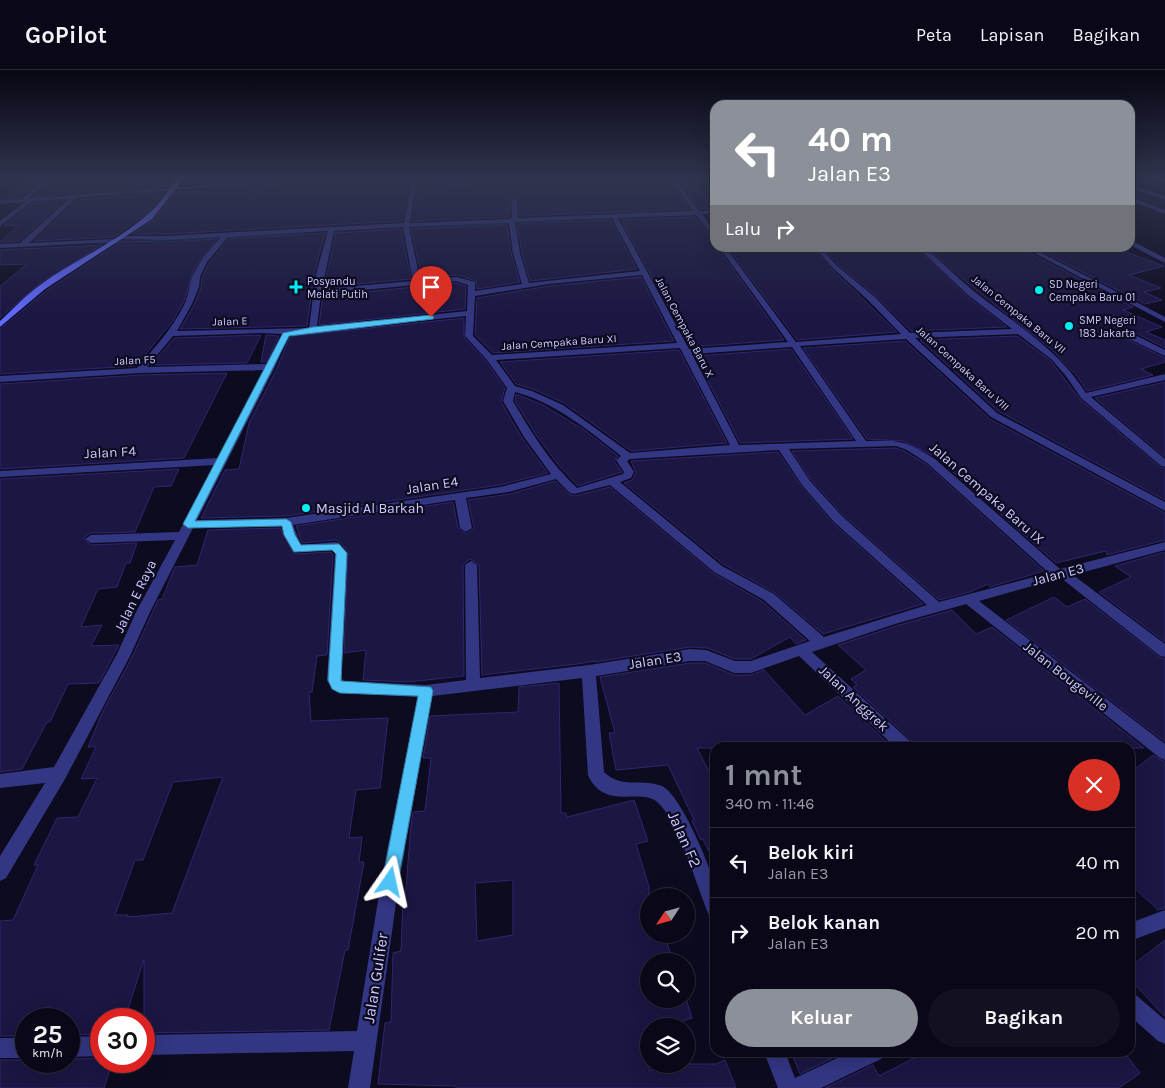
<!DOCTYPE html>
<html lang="id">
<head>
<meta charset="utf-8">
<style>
  :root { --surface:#0a0818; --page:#131121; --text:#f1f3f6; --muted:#999aa2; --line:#2a2937; --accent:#8c9099 }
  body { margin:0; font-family:Karla,sans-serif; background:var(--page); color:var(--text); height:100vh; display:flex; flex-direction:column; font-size:19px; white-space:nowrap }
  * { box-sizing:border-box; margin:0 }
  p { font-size:16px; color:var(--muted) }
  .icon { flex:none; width:28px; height:28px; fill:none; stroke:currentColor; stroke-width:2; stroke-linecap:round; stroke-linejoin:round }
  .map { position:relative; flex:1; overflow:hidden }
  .details { position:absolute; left:710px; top:672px; width:425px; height:315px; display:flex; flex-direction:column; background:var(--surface); border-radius:15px; box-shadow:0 5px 20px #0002,0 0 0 1px var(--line) }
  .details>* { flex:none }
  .top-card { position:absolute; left:710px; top:30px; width:425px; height:152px; border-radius:15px; box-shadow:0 5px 20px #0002,0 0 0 1px var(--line); background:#8c9099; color:#fff; overflow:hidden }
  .needle { width:32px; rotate:234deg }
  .controls { position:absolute; left:640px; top:818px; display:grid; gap:10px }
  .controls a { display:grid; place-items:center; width:55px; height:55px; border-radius:50%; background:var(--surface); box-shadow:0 5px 20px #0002,0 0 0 1px var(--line); font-size:25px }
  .speed { position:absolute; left:15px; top:938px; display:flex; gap:10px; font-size:25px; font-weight:700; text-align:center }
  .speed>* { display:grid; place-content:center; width:65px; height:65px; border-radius:50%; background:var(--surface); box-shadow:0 5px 20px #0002,0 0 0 1px var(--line); line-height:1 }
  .speed small { font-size:12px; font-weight:400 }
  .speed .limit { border:8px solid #d22; background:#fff; color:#111 }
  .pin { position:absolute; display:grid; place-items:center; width:42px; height:42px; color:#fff; margin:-51px -21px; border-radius:50% 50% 50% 0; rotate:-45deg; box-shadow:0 0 5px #0007 }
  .pin .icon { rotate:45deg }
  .me { position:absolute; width:55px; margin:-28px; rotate:11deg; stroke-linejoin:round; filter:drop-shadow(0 0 4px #0008) }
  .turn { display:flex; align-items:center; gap:18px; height:105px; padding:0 15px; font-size:22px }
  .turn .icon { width:65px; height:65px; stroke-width:2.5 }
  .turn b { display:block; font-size:35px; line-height:42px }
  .then { display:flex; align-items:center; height:48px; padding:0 15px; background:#0003; gap:10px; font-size:19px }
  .round { display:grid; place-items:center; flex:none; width:52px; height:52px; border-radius:26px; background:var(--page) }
  .overview { display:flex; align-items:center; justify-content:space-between; height:85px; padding:0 15px }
  h1 { font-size:30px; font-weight:700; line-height:38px; color:var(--accent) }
  .action { display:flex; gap:10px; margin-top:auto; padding:10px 15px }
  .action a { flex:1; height:58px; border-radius:30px; background:var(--accent); color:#fff; font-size:20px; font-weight:700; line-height:58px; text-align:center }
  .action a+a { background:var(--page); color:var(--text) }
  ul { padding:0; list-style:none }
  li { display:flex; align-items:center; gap:15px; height:70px; padding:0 15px; border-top:1px solid var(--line) }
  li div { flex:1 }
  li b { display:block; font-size:19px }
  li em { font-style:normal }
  header { display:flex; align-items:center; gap:30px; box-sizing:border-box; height:70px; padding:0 25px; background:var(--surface); border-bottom:1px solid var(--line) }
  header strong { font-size:24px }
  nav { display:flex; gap:28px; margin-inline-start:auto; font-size:18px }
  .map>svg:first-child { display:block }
</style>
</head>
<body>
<header>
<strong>GoPilot</strong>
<nav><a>Peta</a><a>Lapisan</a><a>Bagikan</a></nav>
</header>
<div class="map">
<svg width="1165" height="1018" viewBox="0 0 1165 1018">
  <rect width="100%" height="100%" fill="#0d0b20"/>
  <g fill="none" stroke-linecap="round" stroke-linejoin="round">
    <g fill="#092546" fill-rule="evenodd">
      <polygon points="649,134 651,134 654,138 646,143 611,146 613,148 611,149 591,150 589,149 608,147 607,145 609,144 645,141 650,138"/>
      <polygon points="572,149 573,151 317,165 315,164 317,163"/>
      <polygon points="303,163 304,165 97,174 95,173 97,172"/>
    </g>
  </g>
  <g fill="#1b1642" stroke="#2f266f" fill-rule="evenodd">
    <polygon points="55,108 174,108 169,116 35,126"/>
    <polygon points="184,108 279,108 180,115"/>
    <polygon points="330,108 410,108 402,151 165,164 132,164 153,150 176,122 328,110"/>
    <polygon points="520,108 667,108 689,139 520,146 519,130 513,126 509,130 509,147 412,151 418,117 502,112 511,117 518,115 516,111 521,111"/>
    <polygon points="677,108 699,108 715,124 715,138 700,139"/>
    <polygon points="43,109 20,127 7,128 29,110"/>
    <polygon points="164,123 149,141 114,167 34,171 77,130"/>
    <polygon points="64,131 19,171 0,172 19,155 4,156 34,133"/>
    <polygon points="695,147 715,170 715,178 718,178 784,270 690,277 621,150"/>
    <polygon points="611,150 637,199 530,211 522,183 517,154"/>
    <polygon points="507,155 511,183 520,212 477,219 476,211 458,205 422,208 411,159"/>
    <polygon points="401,159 411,209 324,217 336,163"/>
    <polygon points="325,163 314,204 307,256 180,259 194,235 201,218 202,208 209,193 229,169"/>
    <polygon points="217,169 194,199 184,231 173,251 136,296 0,304 0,259 46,221 122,171 165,172"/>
    <polygon points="102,175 39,214 0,248 0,216 27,194 0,195 0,180"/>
    <polygon points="728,178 813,178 832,199 897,262 797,270"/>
    <polygon points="823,178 916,178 967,226 1007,257 911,261 876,226 838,195"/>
    <polygon points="927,178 1023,178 1024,180 1133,237 1123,240 1162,257 1146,262 1165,270 1165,278 1128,259 1120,260 1119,265 1165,288 1165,292 1141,299 1153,305 1087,321 1077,306 1051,279 971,216"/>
    <polygon points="1035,178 1115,178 1164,196 1129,205 1161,218 1144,222 1162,230 1145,234"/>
    <polygon points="641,207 674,271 493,283 475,265 477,228 549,216"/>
    <polygon points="456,213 466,216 465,239 319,255 323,226"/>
    <polygon points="464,248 464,267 486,291 505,318 501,332 522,368 548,403 500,415 286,446 201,448 225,400 239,399 249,353 277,298 289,269 294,266"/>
    <polygon points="261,265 247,293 151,295 174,268"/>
    <polygon points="266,265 279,266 267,292 261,292"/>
    <polygon points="1017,266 1050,290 1080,329 1160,397 1165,399 1165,430 998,341 920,270"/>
    <polygon points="905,271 990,349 1165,443 1165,470 1107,485 1106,481 1056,493 936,387 903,371 867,369 803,278"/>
    <polygon points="791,279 853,369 740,373 695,286"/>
    <polygon points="679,280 727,373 631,381 564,333 533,319 516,314 500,292"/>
    <polygon points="227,303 184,388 0,399 0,314 140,305"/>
    <polygon points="1165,312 1165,387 1095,328"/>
    <polygon points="516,324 543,335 583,359 618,386 614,391 622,402 578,416 560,397 536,365 515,331"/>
    <polygon points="896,378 906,382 926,394 1044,501 990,517 988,514 970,522 939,530 843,445 811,410 792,381"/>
    <polygon points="778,382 801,416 833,453 923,534 823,564 775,523 723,494 624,413 632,410 636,403 631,391"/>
    <polygon points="179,399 171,416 154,417 135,462 91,463 83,468 91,475 137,473 130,493 126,493 117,517 98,519 81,557 102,555 91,576 119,575 99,613 68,614 50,652 47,652 22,699 0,702 0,409"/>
    <polygon points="555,411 569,424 574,426 610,417 713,503 763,532 806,570 796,574 790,567 751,589 735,589 707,578 690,577 595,592 595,591 577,594 482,605 479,495 470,489 463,495 464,606 408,612 363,610 366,580 344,583 348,482 340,472 335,470 302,473 296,456 453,432 458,458 467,464 474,458 468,430 510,424"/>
    <path d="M280,458L294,484L331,482L333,485L327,585L317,586L312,622H309L311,651L388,648L380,718L356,720L349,768L362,767L359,792H364L348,880H345L329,960L144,963V889L125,949H101V964L69,965V949H26V966H0V851L13,850L38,795H34L57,748L78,747L97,708L81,709L96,677H88L103,641L132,587L153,541L158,530L162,529L175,497L197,495L208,460ZM223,707L172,843L127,847L128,845H115L135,790H143L173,712Z"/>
    <polygon points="1165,482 1165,572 1099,522 1131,507 1115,496"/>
    <polygon points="1054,527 1067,537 1085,529 1159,587 1165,589 1165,672 1006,550"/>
    <polygon points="952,540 976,564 992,557 1144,678 916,678 913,672 853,617 857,615 851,609 866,600 838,575 896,556"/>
    <polygon points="690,593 705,593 734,605 751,605 764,600 805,645 838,626 893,678 697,678 715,713 715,794 703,769 701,770 692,751 694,750 668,695 616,700 609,663 615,663 600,607"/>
    <path d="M559,613L561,743H566L567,747L634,730L648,771L636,774L649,817V864H664L673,891H649V929H686L692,948L668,956H649V1001L669,994H716L725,990L736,1018H456V1016L378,1014L385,953L391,952L393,883L401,881L403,830H405L411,755L413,742L425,741L431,688H423L430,646L518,642L519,617ZM513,810V865L477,871L475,813Z"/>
    <polygon points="1153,685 1165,692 1165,838 1158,840 1130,814 1130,703"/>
    <polygon points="1165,870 1165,947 1130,909 1130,897"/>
    <polygon points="791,982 845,982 800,1004"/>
    <polygon points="926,982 1124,982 1140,1003 1119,1018 825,1018 873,995 879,1006"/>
    <polygon points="101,988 101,994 112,993 104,1018 0,1018 0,990 26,990 26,995 69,991 69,989"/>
  </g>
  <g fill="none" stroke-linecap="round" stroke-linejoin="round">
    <g fill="#333682" fill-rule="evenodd">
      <path d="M47,108H53L29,128L304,108H328L76,128L29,173L117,169L120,166H165L404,153L412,108H418L417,112L493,108L416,115L410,153L510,149L512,147L511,130L514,128L517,130L518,148L693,141L669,108H675L699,141L715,140V144H702L715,162V168L696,145L618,148L689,279L788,272L720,178H726L796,272L901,264L869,231L833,198L815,178H821L837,196L875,227L910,263L1012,259L968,225L918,178H925C943,192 958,209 976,223C1016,254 1059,280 1086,323L1165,304V310L1091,327L1165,389V397L1161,396L1081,328L1066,306L1051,289L1018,264L915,268L997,343L1165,432V441L991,347L906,269L800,276L866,371C900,370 905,370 935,389L1060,499L1165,472V480L1073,505L1165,574V587L1160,586L1061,508L979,531L1165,674V690L1160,688L966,534L895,554L812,582L912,673L914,678H896L799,586L751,603H734L705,591H690L596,606L604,702C621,719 640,708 662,716C680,724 709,793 714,813C717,824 715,837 715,848L709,845C696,816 679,749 656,731C639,718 604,741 588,705L582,608L432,626L399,812L370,1018H348L354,981L144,985V965L357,961L381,812L418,627L340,623C333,621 330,616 327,610L335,484L332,480L294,482L281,456L193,458L151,540L130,586L65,709L6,808L0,811V786L45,713L0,718V704L54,697L117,584L137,540L175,470L91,473L85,469L91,465L179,462L215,395L0,407V401L218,388L265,300L140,303L0,312V306L137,298C155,277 172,259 184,235C189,225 189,214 193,205C200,190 210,179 221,167L165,170L118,169L115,172L0,178V174L20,173L69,129L33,131L0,156V151L25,132L0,134V130L21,129ZM612,148L640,201L529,213L520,183L515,152ZM509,153L513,183L522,214L475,221V212L457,207L420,210L409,157ZM403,157L413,211L322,219L334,161ZM328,161L316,204L309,258L177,261L192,234L199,217L200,207L207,192L228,167ZM642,205L677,273L492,285L473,266L475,226L549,214ZM456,211L468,215L467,241L317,257L321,224ZM466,246L465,266L487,290L507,318L503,331L524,367L551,404L500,417L286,448L197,450L275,297L287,268L293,264ZM260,263L282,264L268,294L147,297L173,266ZM792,277L856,371L739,375L692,284ZM680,278L730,375L630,383L563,335L532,321L515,316L496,290ZM515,322C556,333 588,360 621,386L616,390L624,402L623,404L577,418C550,393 531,362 513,331ZM896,376L907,380L927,393L1049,503L939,532L842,446L810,411L789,379ZM779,380L802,415L834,452L927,535L824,567L774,524L722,496L620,412L631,408L634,402L627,391L630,389ZM556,409L570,423L574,424L610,415L714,502L764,530L810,571L751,591H735L706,580L690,579L589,595L480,608L477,495L471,491L465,495L466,610L426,615L344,611L341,608L347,483L339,473L335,472L301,475L293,455L455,430L460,458L466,462L472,458L466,428L509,422Z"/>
      <polygon points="500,108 507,108 516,114 511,115"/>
      <polygon points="1150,108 1165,109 1165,113 1151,109"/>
      <polygon points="1130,114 1165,126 1165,130 1130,118"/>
      <polygon points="1130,127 1165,140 1165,144 1130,131"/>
      <polygon points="1130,170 1165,188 1165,193 1130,175"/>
      <polygon points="1025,178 1032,178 1165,247 1165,252"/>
      <polygon points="1121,261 1127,261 1165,280 1165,286 1121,265"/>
      <polygon points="1165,840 1165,858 1130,871 1130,853"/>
      <polygon points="1130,923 1137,926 1165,950 1165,974 1158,971 1130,946"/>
      <polygon points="101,966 101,986 69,987 69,967"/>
      <rect x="0" y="968" width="26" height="20"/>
      <polygon points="764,982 785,982 795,1008 850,982 884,982 881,989 821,1018 778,1018"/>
    </g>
    <path fill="#6169ff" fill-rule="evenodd" d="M176,108H182L176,119L152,149L45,219L0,257V251C13,239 26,225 40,215C86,181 149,161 176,108Z"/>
  </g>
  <linearGradient id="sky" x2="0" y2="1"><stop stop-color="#070612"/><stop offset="0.43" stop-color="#2f344e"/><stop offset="1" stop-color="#2f344e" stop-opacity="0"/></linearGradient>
  <rect width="1165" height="250" fill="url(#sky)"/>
  <polygon fill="#4fc3f7" stroke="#337fa1" points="431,245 434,247 433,249 289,266 195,451 286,449 291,452 295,465 301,475 339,474 347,483 341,611 431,617 433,621 398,812 396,818 390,820 385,818 382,812 418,626 340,623 332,619 328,610 336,484 332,480 294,482 284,465 282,456 188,458 183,454 283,263 313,257"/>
  <g fill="#00eff5" stroke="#0d0b20" stroke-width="2">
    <path d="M293.5 209.5h5v5h5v5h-5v5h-5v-5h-5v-5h5z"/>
    <circle cx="1039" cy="220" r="5"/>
    <circle cx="1069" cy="256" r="5"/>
    <circle cx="306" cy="438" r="5"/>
  </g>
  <g text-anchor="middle" stroke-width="4.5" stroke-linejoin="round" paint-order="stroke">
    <g font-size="11" fill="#cccaff" stroke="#0d0b20" text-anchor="start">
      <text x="307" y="215">Posyandu<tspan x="307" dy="13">Melati Putih</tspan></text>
      <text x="1049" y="218">SD Negeri<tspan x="1049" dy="13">Cempaka Baru 01</tspan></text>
      <text x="1079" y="254">SMP Negeri<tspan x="1079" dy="13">183 Jakarta</tspan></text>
    </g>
    <g font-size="11" fill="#cccaff" stroke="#0d0b20">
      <text transform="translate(1019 244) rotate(39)" y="4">Jalan Cempaka Baru VII</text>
      <text transform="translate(230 251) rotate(-2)" y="4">Jalan E</text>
      <text transform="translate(685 257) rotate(62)" y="4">Jalan Cempaka Baru X</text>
      <text transform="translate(559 272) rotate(-4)" y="4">Jalan Cempaka Baru XI</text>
      <text transform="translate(135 290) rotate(-3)" y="4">Jalan F5</text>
      <text transform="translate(963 298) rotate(42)" y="4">Jalan Cempaka Baru VIII</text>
    </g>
    <g font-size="14" fill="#cccaff" stroke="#0d0b20">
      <text transform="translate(110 382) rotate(-3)" y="5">Jalan F4</text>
      <text transform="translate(432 415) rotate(-9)" y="5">Jalan E4</text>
      <text transform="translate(987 423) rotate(41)" y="5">Jalan Cempaka Baru IX</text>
      <text transform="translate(1058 504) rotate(-15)" y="5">Jalan E3</text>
      <text transform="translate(135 526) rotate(-64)" y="5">Jalan E Raya</text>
      <text transform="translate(655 590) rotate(-9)" y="5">Jalan E3</text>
      <text transform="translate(1066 606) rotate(38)" y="5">Jalan Bougeville</text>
      <text transform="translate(854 628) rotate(43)" y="5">Jalan Anggrek</text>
    </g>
    <g font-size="14" fill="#cccaff" stroke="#0d0b20" text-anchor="start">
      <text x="316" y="443">Masjid Al Barkah</text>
    </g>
    <g font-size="16" fill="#cccaff" stroke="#0d0b20">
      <text transform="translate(685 769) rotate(66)" y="6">Jalan F2</text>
      <text transform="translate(375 908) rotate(-81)" y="6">Jalan Gulifer</text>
    </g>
  </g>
</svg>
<div class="controls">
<a><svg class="needle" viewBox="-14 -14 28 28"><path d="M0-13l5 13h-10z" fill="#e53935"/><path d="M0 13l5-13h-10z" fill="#999aa2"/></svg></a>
<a><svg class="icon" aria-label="search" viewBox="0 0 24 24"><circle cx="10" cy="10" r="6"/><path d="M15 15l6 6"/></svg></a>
<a><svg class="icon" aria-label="layers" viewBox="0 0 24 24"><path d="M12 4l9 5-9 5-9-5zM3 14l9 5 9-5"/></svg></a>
</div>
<div class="speed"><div>25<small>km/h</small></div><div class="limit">30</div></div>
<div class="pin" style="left:431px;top:247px;background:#d93025"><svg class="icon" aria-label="arrive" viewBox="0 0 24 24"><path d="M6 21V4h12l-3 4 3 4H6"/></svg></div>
<svg class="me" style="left:390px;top:812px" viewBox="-20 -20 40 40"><path d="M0-17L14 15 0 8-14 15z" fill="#4fc3f7" stroke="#fff" stroke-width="4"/></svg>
<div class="top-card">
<div class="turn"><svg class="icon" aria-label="left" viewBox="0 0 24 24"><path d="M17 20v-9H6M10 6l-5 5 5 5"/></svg><div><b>40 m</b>Jalan E3</div></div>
<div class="then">Lalu<svg class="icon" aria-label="right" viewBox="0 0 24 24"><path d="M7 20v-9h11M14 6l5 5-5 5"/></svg></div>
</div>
<section class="details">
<div class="overview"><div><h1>1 mnt</h1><p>340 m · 11:46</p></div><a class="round" style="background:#d93025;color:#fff"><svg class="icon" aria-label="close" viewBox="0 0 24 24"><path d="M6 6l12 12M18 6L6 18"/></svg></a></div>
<ul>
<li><svg class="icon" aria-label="left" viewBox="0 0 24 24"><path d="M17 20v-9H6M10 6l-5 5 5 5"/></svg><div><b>Belok kiri</b><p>Jalan E3</p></div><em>40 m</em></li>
<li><svg class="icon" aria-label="right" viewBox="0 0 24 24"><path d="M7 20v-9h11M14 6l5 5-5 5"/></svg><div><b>Belok kanan</b><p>Jalan E3</p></div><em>20 m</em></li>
</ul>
<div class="action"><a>Keluar</a><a>Bagikan</a></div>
</section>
</div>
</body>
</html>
